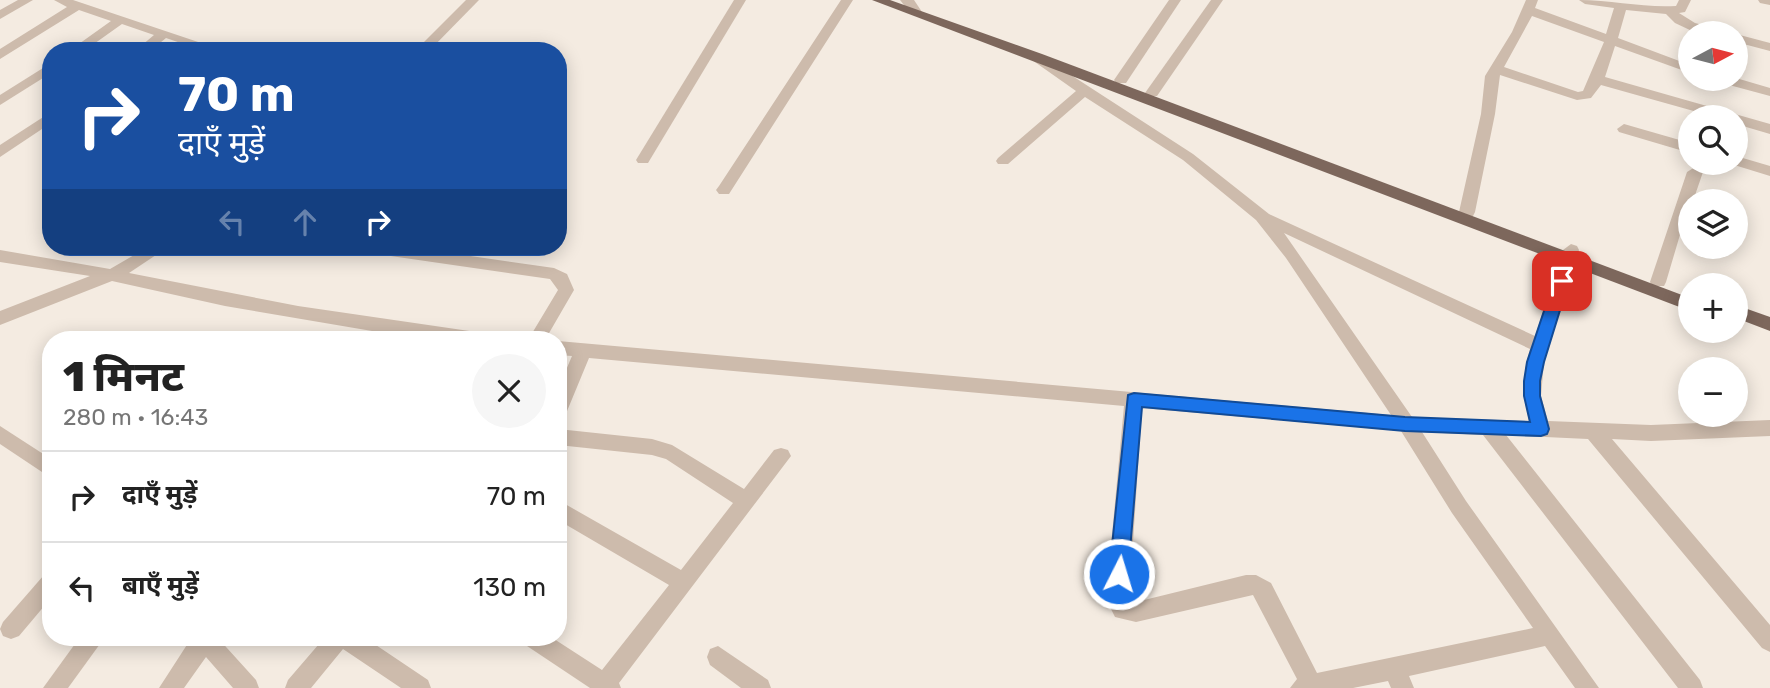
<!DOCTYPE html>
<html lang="hi">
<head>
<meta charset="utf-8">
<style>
  :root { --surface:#fff; --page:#f6f6f6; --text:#222; --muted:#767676; --line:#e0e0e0 }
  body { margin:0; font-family:Rubik,"Noto Sans Devanagari",sans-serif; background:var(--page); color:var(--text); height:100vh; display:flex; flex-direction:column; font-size:26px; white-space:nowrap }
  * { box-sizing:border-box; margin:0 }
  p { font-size:23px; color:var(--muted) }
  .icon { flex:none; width:38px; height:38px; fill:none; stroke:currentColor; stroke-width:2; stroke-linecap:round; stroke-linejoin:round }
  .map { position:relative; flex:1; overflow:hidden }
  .panel { position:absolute; left:42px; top:331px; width:525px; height:315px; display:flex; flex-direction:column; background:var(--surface); border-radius:28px; box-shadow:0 4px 18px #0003 }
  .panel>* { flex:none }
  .guide { position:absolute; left:42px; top:42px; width:525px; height:214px; border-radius:28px; box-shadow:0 4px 18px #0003; background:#1a4fa0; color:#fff; overflow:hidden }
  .needle { width:46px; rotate:83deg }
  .controls { position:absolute; left:1678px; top:21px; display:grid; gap:14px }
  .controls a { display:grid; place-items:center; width:70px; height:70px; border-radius:50%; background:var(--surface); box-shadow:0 4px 18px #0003; font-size:35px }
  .pin { position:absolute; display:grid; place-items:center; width:60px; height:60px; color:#fff; margin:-30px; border-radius:14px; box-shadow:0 4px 10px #0006 }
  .me { position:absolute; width:77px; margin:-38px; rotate:5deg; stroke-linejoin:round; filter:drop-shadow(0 0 5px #0008) }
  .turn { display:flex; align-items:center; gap:24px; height:147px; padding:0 21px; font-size:32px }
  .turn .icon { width:91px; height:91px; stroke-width:2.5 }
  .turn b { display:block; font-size:49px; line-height:60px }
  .lanes { display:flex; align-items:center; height:66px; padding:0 21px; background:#0003; justify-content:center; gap:35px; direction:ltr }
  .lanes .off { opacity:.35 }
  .round { display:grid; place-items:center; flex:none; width:74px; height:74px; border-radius:37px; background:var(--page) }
  .summary { display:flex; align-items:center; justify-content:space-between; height:119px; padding:0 21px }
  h1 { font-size:42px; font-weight:800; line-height:52px }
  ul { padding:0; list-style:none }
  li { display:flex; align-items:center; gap:21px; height:91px; padding:0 21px; border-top:2px solid var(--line) }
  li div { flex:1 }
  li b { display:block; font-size:26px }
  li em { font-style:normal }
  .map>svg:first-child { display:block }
</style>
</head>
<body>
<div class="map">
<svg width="1770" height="688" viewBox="0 0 1770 688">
  <rect width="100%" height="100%" fill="#f4ebe1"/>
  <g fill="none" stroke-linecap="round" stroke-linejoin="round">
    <g fill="#cdbbac" fill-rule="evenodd">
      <polygon points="18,0 33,0 0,19 0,10"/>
      <polygon points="54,0 73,0 216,48 214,51 204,51 166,38 150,51 135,51 154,35 122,24 84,51 69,51 111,21 79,10 0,59 0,49 67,7"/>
      <polygon points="466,0 479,0 429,51 415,51"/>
      <polygon points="734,0 746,0 648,163 638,163 636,160"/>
      <polygon points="841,0 853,0 729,194 719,194 716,190 719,186"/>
      <polygon points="900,0 914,0 922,12 920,15 912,15"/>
      <polygon points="1169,0 1181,0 1126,83 1116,83 1114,80"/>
      <polygon points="1211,0 1223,0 1157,96 1147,96 1145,93"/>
      <path d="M1526,0H1538L1535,8L1606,34L1614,8L1585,4L1579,0C1612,0 1644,8 1676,6L1679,0H1691L1685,12L1679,13L1695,23L1721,30L1722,33L1692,31L1675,23L1666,14L1626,10L1618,38L1690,65V73L1615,46L1605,77L1770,124V134L1736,124V117H1715L1601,85L1591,98L1577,100L1500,75L1495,114L1475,212L1473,216H1461L1459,212L1481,114L1485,76L1512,32ZM1532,16L1604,42L1583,91L1578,92L1504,67Z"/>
      <polygon points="1758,0 1770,0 1770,5 1760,3"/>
      <polygon points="1736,34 1770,43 1770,51 1736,42"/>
      <path d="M1037,53L1193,154L1269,214L1535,336L1563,250L1571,244L1577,246L1579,250L1544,362L1541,396L1548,421L1651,425L1770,420V436L1651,441L1612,439L1770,625V652L1762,648L1588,439L1506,435L1700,680L1703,688H1678L1483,435L1422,432L1466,501L1599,688H1575L1545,646L1409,676L1414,688H1391L1388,681L1353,688H1290L1297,679L1253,595L1136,622L1115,617L1106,599L1124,406L589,358L565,416L558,418V389L572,356L558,355V341L1391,415L1286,258L1256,220L1183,160L1085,97L1008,164H998L996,161L998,158L1076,91L1032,60V54ZM1284,233L1530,349C1522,374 1523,396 1529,421L1412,417ZM1142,408L1401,431L1452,513L1533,628L1317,673L1271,583L1256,575H1246L1136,602L1129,601Z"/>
      <polygon points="51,63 51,73 0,105 0,95"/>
      <polygon points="1736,78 1770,88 1770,96 1718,82 1716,79"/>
      <polygon points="51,112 51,123 0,157 0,145"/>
      <polygon points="1624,124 1690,143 1690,153 1619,132 1617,129"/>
      <polygon points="1736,156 1770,166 1770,176 1731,164 1736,163"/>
      <polygon points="1695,167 1703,172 1693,201 1690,201 1666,282 1664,286 1652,286 1650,282 1687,172"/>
      <polygon points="148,247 168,247 129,273 298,306 483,333 491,340 428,340 372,331 225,306 112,281 0,325 0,311 90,276 0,262 0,250 110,269"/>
      <polygon points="362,247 408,247 554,268 567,274 574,290 545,340 528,340 558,290 550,279 370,253"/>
      <polygon points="0,426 51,459 51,478 0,444"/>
      <polygon points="558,429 652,439 672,445 744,489 774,450 781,448 788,450 791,456 619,683 621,688 590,688 524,644 521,637 551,637 602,670 669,585 558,520 558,500 681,570 733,503 666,459 652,455 558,445"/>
      <polygon points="51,572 51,598 19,636 11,639 3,636 0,629 3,622 44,575"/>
      <polygon points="80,637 105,637 68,688 43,688"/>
      <polygon points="192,637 217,637 256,680 259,688 233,688 206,657 184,688 159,688"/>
      <polygon points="325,637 364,637 428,680 431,688 401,688 343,649 311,688 285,688 288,680"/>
      <polygon points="718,646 768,680 771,688 741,688 710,665 707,657 710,649"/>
    </g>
    <g fill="#7d675c" fill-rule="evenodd">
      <polygon points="872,0 890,0 1042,54 1690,298 1690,311"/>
      <polygon points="1736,305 1770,317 1770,331 1736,318"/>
    </g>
  </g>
  <polygon fill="#1a73e8" stroke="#114b97" stroke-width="2" points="1562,275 1569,281 1544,362 1540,381 1540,396 1549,429 1547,434 1541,436 1405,431 1142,407 1128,574 1126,580 1119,583 1112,580 1109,574 1128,395 1134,393 1405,417 1530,422 1524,396 1524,381 1527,362 1554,281"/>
</svg>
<div class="controls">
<a><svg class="needle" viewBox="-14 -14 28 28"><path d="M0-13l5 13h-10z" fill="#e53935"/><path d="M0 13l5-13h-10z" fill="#767676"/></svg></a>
<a><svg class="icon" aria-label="search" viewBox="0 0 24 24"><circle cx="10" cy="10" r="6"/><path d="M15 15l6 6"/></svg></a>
<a><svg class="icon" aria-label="layers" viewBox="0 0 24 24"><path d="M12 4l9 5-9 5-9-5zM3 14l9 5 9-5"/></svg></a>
<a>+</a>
<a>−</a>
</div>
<div class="pin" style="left:1562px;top:281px;background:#d93025"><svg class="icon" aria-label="arrive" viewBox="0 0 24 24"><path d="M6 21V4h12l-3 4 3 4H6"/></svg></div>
<svg class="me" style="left:1119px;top:574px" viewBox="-20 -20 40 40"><circle r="17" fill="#1a73e8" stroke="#fff" stroke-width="3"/><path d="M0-11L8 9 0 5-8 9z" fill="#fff"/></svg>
<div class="guide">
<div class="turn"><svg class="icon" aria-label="right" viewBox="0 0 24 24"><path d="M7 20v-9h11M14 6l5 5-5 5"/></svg><div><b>70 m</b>दाएँ मुड़ें</div></div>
<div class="lanes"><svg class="icon off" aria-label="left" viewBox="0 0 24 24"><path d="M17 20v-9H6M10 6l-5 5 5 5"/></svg><svg class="icon off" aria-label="ahead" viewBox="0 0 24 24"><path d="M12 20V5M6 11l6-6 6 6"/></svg><svg class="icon" aria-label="right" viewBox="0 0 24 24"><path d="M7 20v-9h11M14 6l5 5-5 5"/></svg></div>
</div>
<section class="panel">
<div class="summary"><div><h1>1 मिनट</h1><p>280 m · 16:43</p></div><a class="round"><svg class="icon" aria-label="close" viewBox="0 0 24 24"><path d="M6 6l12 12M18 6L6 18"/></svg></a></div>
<ul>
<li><svg class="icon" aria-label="right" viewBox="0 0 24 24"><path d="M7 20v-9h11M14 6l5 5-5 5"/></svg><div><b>दाएँ मुड़ें</b></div><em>70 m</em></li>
<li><svg class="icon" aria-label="left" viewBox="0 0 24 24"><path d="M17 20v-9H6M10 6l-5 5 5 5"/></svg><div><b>बाएँ मुड़ें</b></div><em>130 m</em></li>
</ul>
</section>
</div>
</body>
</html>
